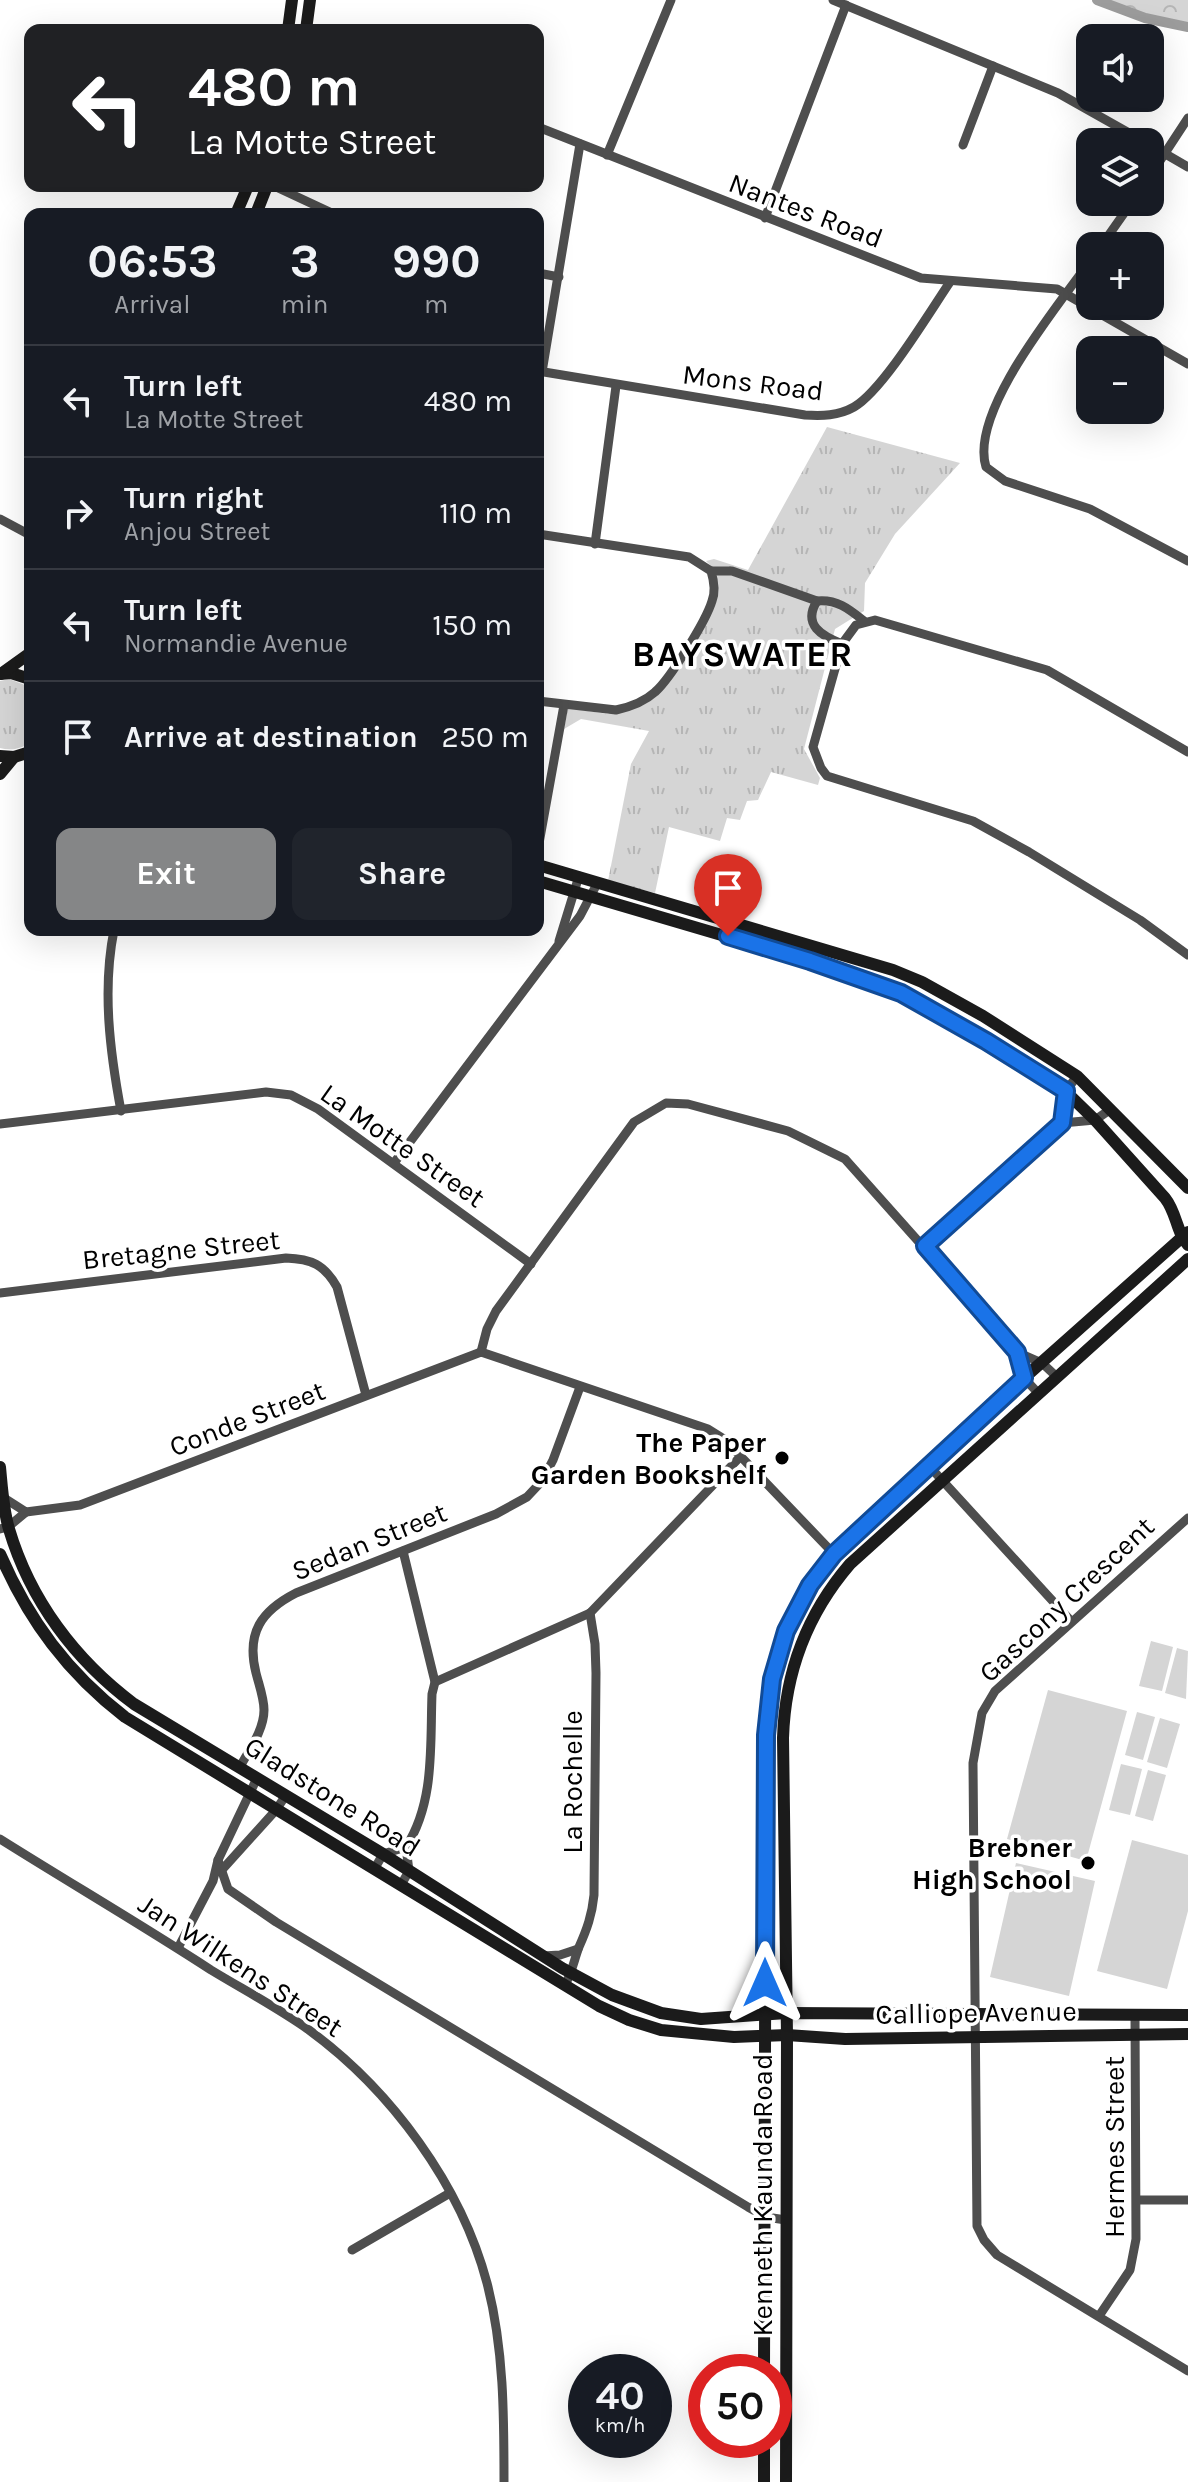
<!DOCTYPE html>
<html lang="en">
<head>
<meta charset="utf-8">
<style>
  :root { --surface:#171b24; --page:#20242c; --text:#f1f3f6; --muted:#9ea1a6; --line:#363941; --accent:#858687 }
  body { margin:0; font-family:Karla,sans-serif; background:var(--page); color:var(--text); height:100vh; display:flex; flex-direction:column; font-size:30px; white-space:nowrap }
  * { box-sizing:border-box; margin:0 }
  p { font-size:26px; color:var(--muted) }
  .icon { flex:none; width:44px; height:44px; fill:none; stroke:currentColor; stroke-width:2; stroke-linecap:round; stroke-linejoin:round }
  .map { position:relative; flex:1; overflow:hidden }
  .sheet { position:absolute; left:24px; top:208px; width:520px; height:728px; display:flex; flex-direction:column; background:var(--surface); border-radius:16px; box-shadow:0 8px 32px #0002 }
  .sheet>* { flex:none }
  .banner { position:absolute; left:24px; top:24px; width:520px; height:168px; border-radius:16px; box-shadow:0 8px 32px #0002; background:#202124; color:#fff; overflow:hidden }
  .fabs { position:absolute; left:1076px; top:24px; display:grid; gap:16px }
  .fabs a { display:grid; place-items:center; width:88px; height:88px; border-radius:16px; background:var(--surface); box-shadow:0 8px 32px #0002; font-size:40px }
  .speed { position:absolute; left:568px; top:2354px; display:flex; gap:16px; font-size:40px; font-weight:700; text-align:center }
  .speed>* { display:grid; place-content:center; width:104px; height:104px; border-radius:50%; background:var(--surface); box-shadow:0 8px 32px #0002; line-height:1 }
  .speed small { font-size:20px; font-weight:400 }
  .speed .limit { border:12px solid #d22; background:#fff; color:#111 }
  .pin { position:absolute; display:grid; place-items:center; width:68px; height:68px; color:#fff; margin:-82px -34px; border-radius:50% 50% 50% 0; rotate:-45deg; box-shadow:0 0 8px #0007 }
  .pin .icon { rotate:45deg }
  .me { position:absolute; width:88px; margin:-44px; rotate:0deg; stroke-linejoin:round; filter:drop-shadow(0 0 6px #0008) }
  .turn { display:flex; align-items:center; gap:28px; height:168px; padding:0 32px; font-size:36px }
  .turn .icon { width:104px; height:104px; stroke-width:2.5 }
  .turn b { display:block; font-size:56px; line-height:68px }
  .eta { display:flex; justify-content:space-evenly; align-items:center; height:136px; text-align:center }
  .eta b { font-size:48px; font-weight:700; line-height:56px }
  .cta { display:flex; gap:16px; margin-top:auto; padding:16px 32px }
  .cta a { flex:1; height:92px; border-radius:16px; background:var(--accent); color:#fff; font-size:32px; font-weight:700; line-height:92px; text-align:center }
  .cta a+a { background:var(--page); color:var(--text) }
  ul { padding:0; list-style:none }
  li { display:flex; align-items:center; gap:24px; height:112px; padding:0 32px; border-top:2px solid var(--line) }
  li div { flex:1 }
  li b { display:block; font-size:30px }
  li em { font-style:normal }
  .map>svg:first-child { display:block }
</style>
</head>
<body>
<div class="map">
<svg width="1188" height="2482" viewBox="0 0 1188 2482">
  <defs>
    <pattern id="grass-tufts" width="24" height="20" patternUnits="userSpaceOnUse" patternTransform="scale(2)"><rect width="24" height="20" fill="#d5d5d5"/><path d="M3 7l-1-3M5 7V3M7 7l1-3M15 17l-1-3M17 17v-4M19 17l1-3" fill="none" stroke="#b5b5b5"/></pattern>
    <pattern id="park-crowns" width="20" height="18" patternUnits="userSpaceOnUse" patternTransform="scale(2)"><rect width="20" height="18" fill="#d5d5d5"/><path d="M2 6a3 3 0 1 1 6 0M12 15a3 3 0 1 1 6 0" fill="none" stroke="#b5b5b5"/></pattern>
  </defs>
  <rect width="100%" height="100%" fill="#fff"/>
  <g fill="url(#grass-tufts)">
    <polygon points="827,427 960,463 895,534 865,583 864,611 835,629 804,749 820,778 818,785 771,772 758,800 747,801 740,820 727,818 720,841 669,827 655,893 608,881 631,764 649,731 581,719 564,729 568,708 608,714 629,709 654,695 712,603 713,568 706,561 714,559 748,570"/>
    <path d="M9,679L30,687V742C22,749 10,751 0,748V681Z"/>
  </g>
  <polygon fill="url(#park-crowns)" points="1099,0 1188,0 1188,26 1145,18"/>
  <g fill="#d5d5d5">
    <polygon points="1151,1641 1173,1647 1162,1691 1139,1686"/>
    <polygon points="1177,1648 1188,1651 1186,1699 1165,1693"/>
    <polygon points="1048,1690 1127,1711 1086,1861 1007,1839"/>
    <polygon points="1137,1712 1155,1717 1143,1760 1125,1755"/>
    <polygon points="1160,1718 1180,1724 1167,1768 1147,1762"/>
    <polygon points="1121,1764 1142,1769 1130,1815 1109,1810"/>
    <polygon points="1148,1770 1166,1775 1153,1821 1135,1816"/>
    <polygon points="1132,1840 1188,1855 1188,1911 1167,1989 1097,1971"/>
    <polygon points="1016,1863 1095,1881 1069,1996 990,1977"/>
  </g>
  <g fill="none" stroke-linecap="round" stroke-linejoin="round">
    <polyline stroke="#9c9c9c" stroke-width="10" points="1097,0 1145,18 1188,27"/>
    <g stroke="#4e4e4e" stroke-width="9">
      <polyline points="833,0 1058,93 1145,142"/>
      <polyline points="538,127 921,278 1057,289 1188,364"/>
      <polyline points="963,145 993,66"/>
      <polyline points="1150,145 1188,167"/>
      <polyline points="607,155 671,0"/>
      <polyline points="1150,176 1188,118"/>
      <polyline points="274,186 334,214"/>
      <polyline points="765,218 846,5"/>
      <polyline points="1101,246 1132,202"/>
      <path d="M1090,261C1058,306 969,412 986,467L1005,481L1090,509L1188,561"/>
      <polyline points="538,273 559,277"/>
      <path d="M538,371L805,415C822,416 838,416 854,407C883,390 929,313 950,282"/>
      <polyline points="542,372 580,144"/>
      <polyline points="0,519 30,535"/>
      <path d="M538,534L689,557L711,571C714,581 716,591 712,601C706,621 670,679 655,692C644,702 630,707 616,710L538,701"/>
      <polyline points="595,544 616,386"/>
      <path d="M711,571H732L817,601C837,599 849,609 864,621"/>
      <path d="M817,601C802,625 822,636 842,644"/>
      <polyline points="1188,752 1047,670 875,620 856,625 842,644 813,747 821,768 827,776 973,821 1029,852 1140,920 1188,955"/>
      <polyline points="538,849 564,705"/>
      <path d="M114,930C102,990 110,1052 121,1111"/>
      <polyline points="559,941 579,876"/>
      <polyline points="1062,1123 1095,1120 1111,1109"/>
      <polyline points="0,1124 266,1092 291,1095 318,1109 531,1264"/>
      <polyline points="394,1163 580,916 598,882"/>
      <polyline points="925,1246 1062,1123 1066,1091 1077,1076"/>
      <path d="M0,1293L286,1258C311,1259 324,1264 337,1287L366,1395"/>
      <polyline points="481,1352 487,1329 496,1311 634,1122 666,1103 688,1104 788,1131 845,1159 1017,1352 1024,1378 1039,1394"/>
      <polyline points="481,1352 708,1429 724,1439 834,1554"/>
      <polyline points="1017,1352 1042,1363 1057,1377"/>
      <polyline points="930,1467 1071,1621"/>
      <polyline points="1,1496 26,1512 80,1505 481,1352"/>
      <polyline points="1188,1518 995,1691 982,1713 973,1763 977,2226 984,2240 997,2255 1188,2371"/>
      <polyline points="0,1529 8,1527 26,1512"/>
      <polyline points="435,1682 590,1613 740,1457"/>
      <path d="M240,1767C249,1750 264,1730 264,1710C264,1698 259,1685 256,1673C246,1633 261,1611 296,1593L496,1514L527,1497L542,1481L553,1460L580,1387"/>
      <path d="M0,1839C70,1883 142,1925 211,1970C244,1990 278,2008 309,2030C391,2090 461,2185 487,2283C504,2348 504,2416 504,2482"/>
      <polyline points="218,1860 228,1889 276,1922 748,2207 766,2217 786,2220"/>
      <path d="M375,1868L383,1854L406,1847C435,1802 430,1746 432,1694L435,1682L403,1551"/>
      <polyline points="220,1872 276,1810 286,1795"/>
      <polyline points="401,1885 409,1871 406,1847"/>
      <polyline points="178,1948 213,1881 218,1860 257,1778"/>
      <polyline points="543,1956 560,1955 578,1949"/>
      <path d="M565,1985C572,1973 574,1960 579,1947C587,1929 592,1915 594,1895L596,1673L595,1644L590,1613"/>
      <polyline points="1138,2200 1188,2200"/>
      <polyline points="352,2250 450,2193"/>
      <polyline points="1099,2316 1130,2270 1136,2239 1135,2015"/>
    </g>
    <g stroke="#1b1b1b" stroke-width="12">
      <polyline points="288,30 292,0"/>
      <polyline points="306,30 310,0"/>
      <polyline points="236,214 248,186"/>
      <polyline points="256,214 267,186"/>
      <polyline points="0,674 11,673 30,679"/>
      <polyline points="1,674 30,653"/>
      <polyline points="0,756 14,757 30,752"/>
      <polyline points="0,774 14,757"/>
      <polyline points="538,865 893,970 922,982 983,1016 1077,1076 1188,1188"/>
      <path d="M538,881L810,961L901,993L1060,1086L1095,1120L1165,1198C1177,1213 1176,1232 1188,1245"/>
      <path d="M0,1467C2,1487 3,1509 9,1529C30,1600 75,1660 134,1704L383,1854L562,1968L612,1995L661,2013L701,2019L786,2013L1188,2015"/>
      <path d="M0,1554C29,1621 68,1673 125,1717L599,2006L629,2020L661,2030L734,2037L787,2035L845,2039L1188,2034"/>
      <path d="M764,2372L766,1735C772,1663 788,1610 834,1554L1024,1378L1188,1232"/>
      <polyline points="764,2440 764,2482"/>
      <path d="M786,2482L787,2035L783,1738C785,1673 807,1614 850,1564L1188,1259"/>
    </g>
  </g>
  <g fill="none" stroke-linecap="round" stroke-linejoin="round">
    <defs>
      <polyline id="route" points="728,936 810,961 901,993 986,1041 1066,1091 1062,1123 925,1246 1017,1352 1024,1378 834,1554 810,1585 786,1631 772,1679 766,1735 765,1983"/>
    </defs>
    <use href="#route" stroke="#114b97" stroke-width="20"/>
    <use href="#route" stroke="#1a73e8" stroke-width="14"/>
  </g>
  <g fill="#000" stroke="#fff" stroke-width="3">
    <circle cx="782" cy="1458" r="8"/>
    <circle cx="1088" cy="1863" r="8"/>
  </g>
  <g text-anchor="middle" stroke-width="7" stroke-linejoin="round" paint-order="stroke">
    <g font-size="28" fill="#000" stroke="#fff">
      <text transform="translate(806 210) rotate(21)" y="10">Nantes Road</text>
      <text transform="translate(753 382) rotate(7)" y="10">Mons Road</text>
      <text transform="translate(403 1145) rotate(35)" y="10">La Motte Street</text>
      <text transform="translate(181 1249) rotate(-6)" y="10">Bretagne Street</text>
      <text transform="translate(247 1418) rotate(-21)" y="10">Conde Street</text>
      <text transform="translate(369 1541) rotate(-22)" y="10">Sedan Street</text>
      <text transform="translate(1066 1599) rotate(-43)" y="10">Gascony Crescent</text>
      <text transform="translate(572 1782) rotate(-90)" y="10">La Rochelle</text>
      <text transform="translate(333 1796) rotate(32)" y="10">Gladstone Road</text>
      <text transform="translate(241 1965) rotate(33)" y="10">Jan Wilkens Street</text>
      <text transform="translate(976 2012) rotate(-1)" y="10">Calliope Avenue</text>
      <text transform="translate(1114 2147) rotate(-90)" y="10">Hermes Street</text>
      <text transform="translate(762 2195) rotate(-90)" y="10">Kenneth Kaunda Road</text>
    </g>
    <g font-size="28" font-weight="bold" fill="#000" stroke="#fff" text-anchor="end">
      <text x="766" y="1452">The Paper<tspan x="766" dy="32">Garden Bookshelf</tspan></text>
      <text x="1072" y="1857">Brebner<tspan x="1072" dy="32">High School</tspan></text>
    </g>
    <g font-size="36" font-weight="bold" letter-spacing="2" fill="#000" stroke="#fff">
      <text x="743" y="666">BAYSWATER</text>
    </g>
  </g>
</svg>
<div class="fabs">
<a><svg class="icon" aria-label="sound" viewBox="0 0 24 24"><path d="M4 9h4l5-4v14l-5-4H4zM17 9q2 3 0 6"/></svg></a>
<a><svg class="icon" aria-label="layers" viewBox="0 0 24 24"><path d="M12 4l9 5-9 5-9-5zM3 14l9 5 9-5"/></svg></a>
<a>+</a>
<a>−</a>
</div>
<div class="speed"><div>40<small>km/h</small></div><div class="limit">50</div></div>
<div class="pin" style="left:728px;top:936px;background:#d93025"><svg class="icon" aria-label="arrive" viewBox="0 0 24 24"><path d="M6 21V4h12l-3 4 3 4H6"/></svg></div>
<svg class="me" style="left:765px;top:1983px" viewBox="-20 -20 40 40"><path d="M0-17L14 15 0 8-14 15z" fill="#1a73e8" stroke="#fff" stroke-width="4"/></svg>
<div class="banner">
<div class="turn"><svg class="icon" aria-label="left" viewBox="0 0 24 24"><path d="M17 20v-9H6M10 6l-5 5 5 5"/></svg><div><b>480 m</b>La Motte Street</div></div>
</div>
<section class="sheet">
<div class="eta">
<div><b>06:53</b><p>Arrival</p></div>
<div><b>3</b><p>min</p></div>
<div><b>990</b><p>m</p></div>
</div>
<ul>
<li><svg class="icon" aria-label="left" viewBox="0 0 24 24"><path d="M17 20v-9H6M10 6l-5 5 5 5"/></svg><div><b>Turn left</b><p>La Motte Street</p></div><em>480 m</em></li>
<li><svg class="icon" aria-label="right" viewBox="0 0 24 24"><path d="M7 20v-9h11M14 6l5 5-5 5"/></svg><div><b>Turn right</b><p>Anjou Street</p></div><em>110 m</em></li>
<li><svg class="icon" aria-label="left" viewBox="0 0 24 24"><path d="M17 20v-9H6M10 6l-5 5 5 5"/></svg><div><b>Turn left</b><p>Normandie Avenue</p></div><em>150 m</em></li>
<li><svg class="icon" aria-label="arrive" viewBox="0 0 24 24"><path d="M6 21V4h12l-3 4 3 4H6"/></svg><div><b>Arrive at destination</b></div><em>250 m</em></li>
</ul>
<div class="cta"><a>Exit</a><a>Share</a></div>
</section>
</div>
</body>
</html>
